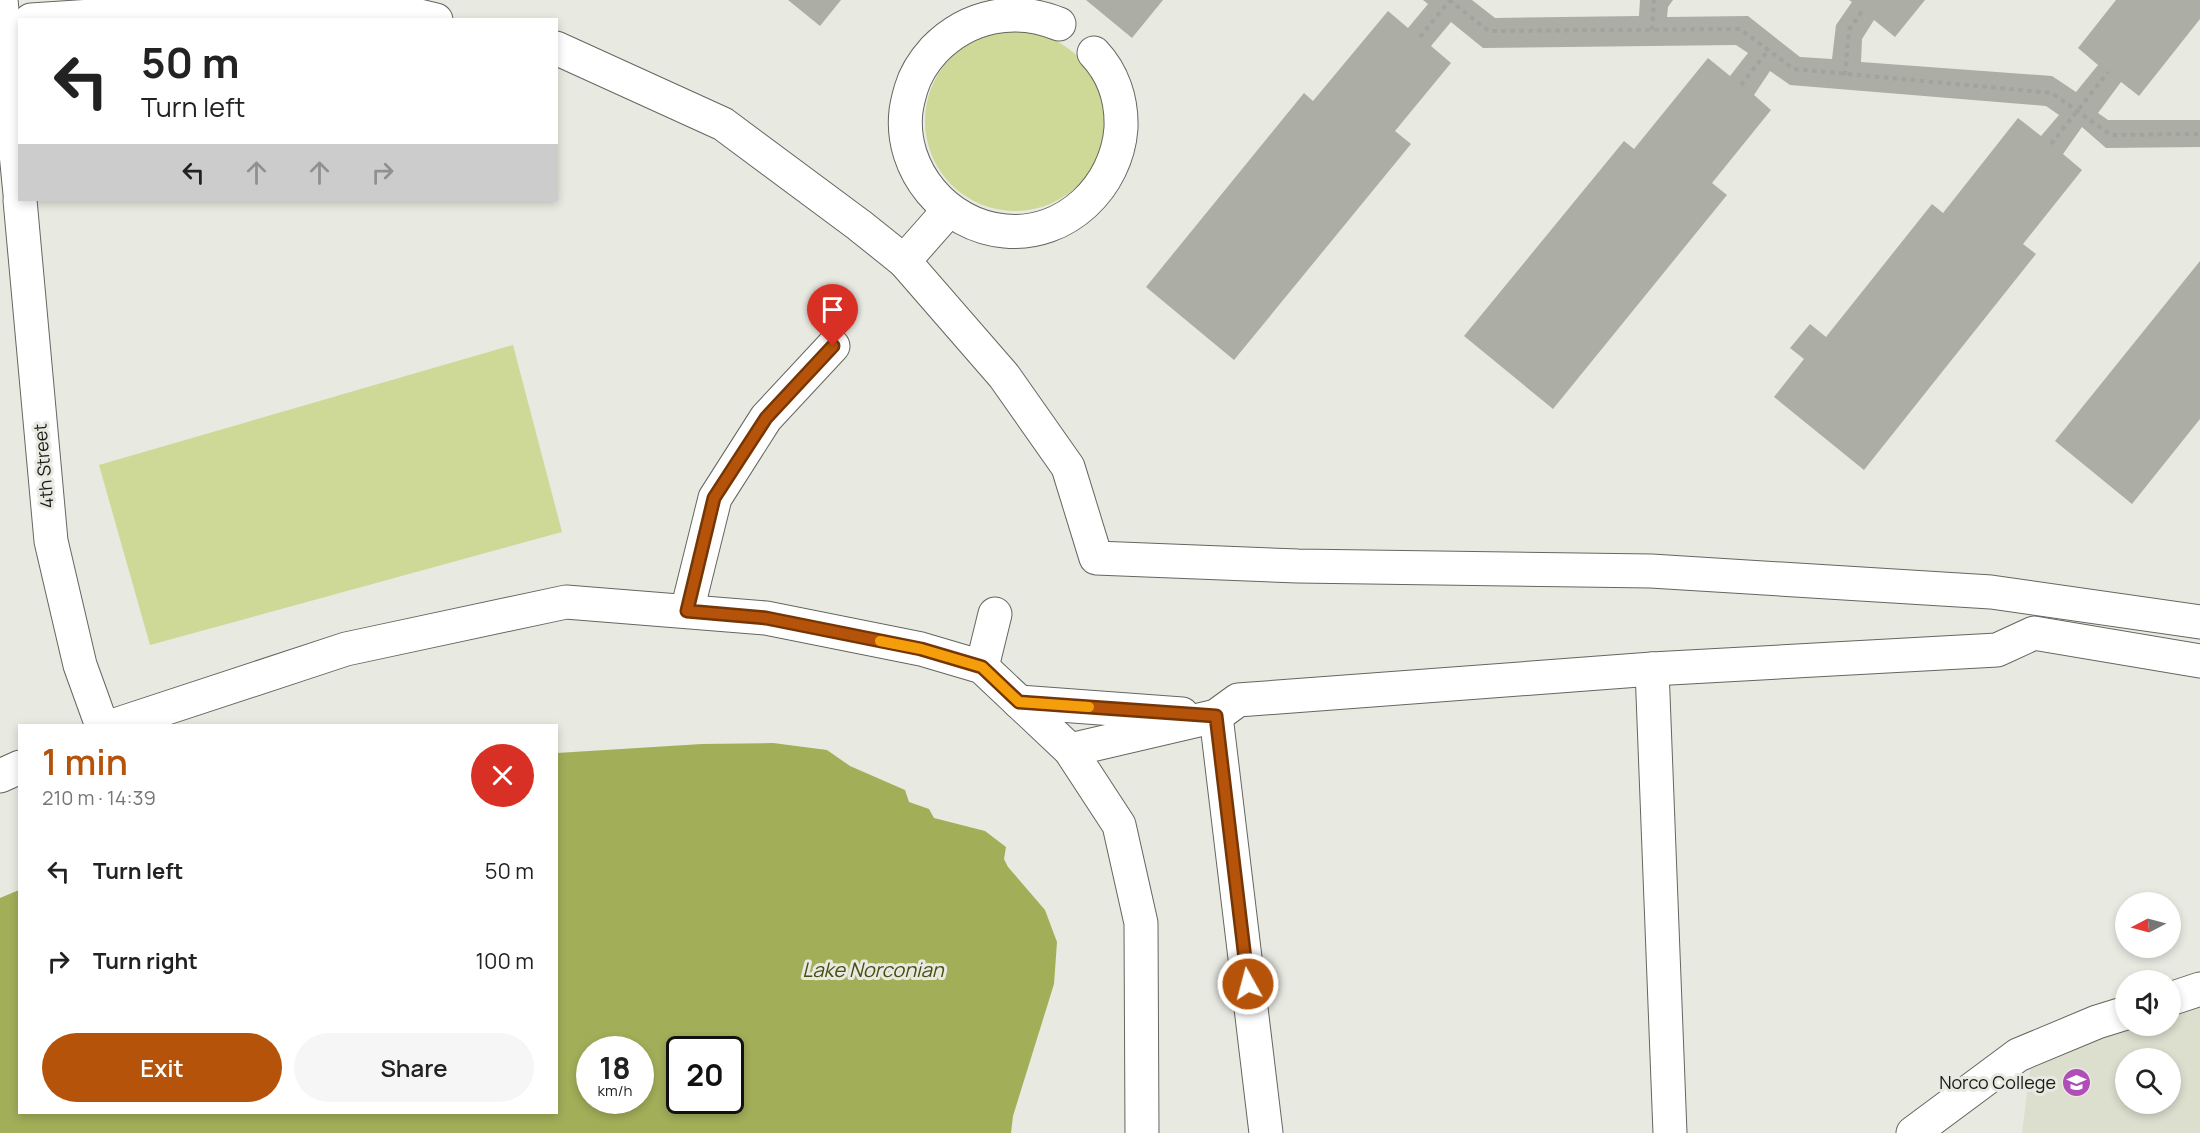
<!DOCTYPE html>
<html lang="en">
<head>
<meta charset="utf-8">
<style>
  :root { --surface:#fff; --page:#f6f6f6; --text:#222; --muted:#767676; --accent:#b45309 }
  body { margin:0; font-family:Manrope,sans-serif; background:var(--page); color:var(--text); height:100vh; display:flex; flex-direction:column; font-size:22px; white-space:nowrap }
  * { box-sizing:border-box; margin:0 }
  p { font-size:20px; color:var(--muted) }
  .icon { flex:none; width:33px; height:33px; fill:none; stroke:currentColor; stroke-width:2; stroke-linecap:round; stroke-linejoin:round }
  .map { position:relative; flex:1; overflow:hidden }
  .drawer { position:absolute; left:18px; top:724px; width:540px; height:390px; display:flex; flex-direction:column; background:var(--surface); border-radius:0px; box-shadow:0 3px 9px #0003 }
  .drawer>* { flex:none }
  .top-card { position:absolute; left:18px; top:18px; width:540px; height:183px; border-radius:0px; box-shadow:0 3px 9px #0003; background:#fff; color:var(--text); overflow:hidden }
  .needle { width:39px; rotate:264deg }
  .fabs { position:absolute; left:2115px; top:892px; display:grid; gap:12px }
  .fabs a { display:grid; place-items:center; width:66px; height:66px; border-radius:50%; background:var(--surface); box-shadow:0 3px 9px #0003; font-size:30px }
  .speed { position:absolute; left:576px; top:1036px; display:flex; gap:12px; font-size:30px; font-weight:700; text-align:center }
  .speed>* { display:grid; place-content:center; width:78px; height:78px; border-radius:50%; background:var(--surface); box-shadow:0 3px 9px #0003; line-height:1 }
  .speed small { font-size:15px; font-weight:400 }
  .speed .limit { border:3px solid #111; border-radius:9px; background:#fff; color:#111 }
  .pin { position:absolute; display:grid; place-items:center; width:51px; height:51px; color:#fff; margin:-62px -26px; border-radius:50% 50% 50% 0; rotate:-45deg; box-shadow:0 0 6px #0007 }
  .pin .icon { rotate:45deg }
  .me { position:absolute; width:66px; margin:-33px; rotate:353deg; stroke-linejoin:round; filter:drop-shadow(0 0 4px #0008) }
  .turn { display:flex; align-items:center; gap:21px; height:126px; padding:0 24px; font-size:27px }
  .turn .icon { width:78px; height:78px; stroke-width:2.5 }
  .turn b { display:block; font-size:42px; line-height:51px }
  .lanes { display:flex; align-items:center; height:57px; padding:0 24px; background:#0003; justify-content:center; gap:30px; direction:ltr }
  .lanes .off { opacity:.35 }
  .round { display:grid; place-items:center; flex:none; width:63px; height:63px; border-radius:32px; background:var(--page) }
  .summary { display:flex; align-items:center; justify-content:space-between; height:102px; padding:0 24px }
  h1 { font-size:36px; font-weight:600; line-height:45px; color:var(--accent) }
  .action { display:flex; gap:12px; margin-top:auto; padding:12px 24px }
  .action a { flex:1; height:69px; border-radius:36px; background:var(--accent); color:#fff; font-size:24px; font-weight:600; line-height:69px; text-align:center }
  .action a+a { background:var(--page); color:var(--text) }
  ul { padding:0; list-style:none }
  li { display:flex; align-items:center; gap:18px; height:90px; padding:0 24px }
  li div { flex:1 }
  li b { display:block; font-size:22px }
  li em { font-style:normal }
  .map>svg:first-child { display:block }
</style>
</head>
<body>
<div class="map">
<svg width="2200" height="1133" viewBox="0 0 2200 1133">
  <rect width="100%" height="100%" fill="#e8e9e1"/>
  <path fill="#dcdece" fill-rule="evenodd" d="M2200,1000V1133H2022L2031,1062L2126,1026H2170L2171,1008ZM2126,1059H2170V1104H2126Z"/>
  <g fill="#ced897">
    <circle cx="1015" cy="121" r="90"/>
    <polygon points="513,345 562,532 150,645 99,465"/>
  </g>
  <path fill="#a3ae59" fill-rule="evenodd" d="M773,743L827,750L850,766L905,790L909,802L929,809L934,818L985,831L1006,847L1004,859L1008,867L1045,910L1057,942L1054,984L1013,1116L1011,1133H0V898L19,890L20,1113H556L557,753L702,744ZM590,1050H640V1101H590ZM680,1050H730V1101H680Z"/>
  <g fill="#acaea5">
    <polygon points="788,0 841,0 820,26"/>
    <polygon points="1086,0 1163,0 1132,38"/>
    <polygon points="1423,0 1472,0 1495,18 1639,16 1640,0 1673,0 1668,7 1667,17 1748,16 1800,57 1832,59 1836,25 1852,2 1849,0 1925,0 1895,37 1874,20 1862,39 1861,62 2052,76 2076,92 2098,65 2078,48 2116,0 2200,0 2200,19 2139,96 2121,82 2098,113 2108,120 2200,120 2200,147 2106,148 2082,127 2063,154 2082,170 2023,244 2036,254 1864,470 1774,397 1804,359 1790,348 1810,324 1826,337 1932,204 1943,213 2018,118 2041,136 2059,115 2046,106 1790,85 1770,71 1754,95 1771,110 1712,183 1727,195 1553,409 1464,336 1624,141 1634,149 1708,58 1730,76 1748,53 1736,45 1483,48 1451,22 1431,46 1451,63 1395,131 1411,144 1234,360 1146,287 1304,93 1313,101 1388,11 1408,28 1428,4"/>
    <polygon points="2200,261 2200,419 2132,504 2055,441"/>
  </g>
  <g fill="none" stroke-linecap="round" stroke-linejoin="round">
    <defs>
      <g id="minor">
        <polyline points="1,0 20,194"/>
        <polyline points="31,20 290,3 415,15 436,20"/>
        <path d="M1059,24C1015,6 968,15 934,50C925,60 915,75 911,89C909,96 907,103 906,111C899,170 946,226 1005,231C1066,237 1117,186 1121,128C1122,100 1113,73 1094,53"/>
        <polyline points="556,48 723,124 859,225 904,261 949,210"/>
        <polyline points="20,200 51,541 80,665 102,726"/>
        <polyline points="904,261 1004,376 1068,467 1096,558 1298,566 1651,571 1991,592 2200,622"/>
        <polyline points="687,611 715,498 766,418 833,346"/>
        <polyline points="982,667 995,614"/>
        <polyline points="1652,669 1670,1133"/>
        <polyline points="1019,702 1182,714"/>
        <polyline points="1216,716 1266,1133"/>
        <polyline points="112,726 346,649 566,602 766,618 921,649 982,667 1070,750 1119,825 1141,923 1142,1133"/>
        <polyline points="1070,750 1216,716 1238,700 1652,669 1997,650 2034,633 2200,661"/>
        <polyline points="0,776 20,767"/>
        <polyline points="2170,999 2200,989"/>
        <polyline points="1913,1133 2018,1055 2097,1022 2126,1013"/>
      </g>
    </defs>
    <use href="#minor" stroke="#65665f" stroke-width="35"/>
    <g stroke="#a2a39c" stroke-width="4" stroke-dasharray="4.5 4.5" stroke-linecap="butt">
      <polyline points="1449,0 1489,31 1740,29 1794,69 2052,93 2111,135 2200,134"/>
      <polyline points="1652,30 1654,0"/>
      <polyline points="1420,37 1450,0"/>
      <polyline points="1845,75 1849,30 1862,11"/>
      <polyline points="1741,85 1769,49"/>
      <polyline points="2051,144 2108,72"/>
    </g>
    <use href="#minor" stroke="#fff" stroke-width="33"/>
  </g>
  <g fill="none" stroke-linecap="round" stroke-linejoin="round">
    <defs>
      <polyline id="route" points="833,346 766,418 714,498 687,611 766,618 921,649 982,667 1019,702 1216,716 1248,984"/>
    </defs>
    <use href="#route" stroke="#753606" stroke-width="15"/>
    <use href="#route" stroke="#b45309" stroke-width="10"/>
    <polyline stroke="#f59e0b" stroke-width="10" points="880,641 921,649 982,667 1019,702 1089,707"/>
  </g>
  <defs>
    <symbol id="university-disc" viewBox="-11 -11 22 22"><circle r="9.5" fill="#af4eb6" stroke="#e8e9e1"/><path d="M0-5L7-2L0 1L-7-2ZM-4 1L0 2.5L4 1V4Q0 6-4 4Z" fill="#fff"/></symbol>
  </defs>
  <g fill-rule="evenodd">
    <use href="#university-disc" x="2060" y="1066" width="33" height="33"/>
  </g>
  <g text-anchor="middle" stroke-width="6" stroke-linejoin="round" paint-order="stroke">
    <g font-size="18" fill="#191a17" stroke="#e8e9e1">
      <text transform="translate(44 466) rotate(-95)" y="6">4th Street</text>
    </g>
    <g font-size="18" fill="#191a17" stroke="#e8e9e1" text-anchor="end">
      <text x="2056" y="1089">Norco College</text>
    </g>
    <g font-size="20" font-style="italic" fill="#484e0e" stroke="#e8e9e1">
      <text x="873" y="977">Lake Norconian</text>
    </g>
  </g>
</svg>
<div class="fabs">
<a><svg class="needle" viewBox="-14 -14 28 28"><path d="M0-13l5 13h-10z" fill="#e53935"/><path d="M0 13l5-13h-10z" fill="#767676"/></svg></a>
<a><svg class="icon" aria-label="sound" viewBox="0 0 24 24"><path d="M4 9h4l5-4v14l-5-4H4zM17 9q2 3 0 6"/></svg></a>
<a><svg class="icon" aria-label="search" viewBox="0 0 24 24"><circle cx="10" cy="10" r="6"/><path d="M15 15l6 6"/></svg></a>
</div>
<div class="speed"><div>18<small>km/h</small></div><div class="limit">20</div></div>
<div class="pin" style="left:833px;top:346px;background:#d93025"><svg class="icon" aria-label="arrive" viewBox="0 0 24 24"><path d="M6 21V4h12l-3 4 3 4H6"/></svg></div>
<svg class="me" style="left:1248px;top:984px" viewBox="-20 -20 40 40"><circle r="17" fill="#b45309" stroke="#fff" stroke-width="3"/><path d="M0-11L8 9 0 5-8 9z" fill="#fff"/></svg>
<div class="top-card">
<div class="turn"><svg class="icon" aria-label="left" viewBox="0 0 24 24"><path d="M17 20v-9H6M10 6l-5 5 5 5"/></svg><div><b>50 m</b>Turn left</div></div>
<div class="lanes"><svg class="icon" aria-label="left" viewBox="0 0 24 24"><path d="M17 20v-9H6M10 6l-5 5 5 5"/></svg><svg class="icon off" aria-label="ahead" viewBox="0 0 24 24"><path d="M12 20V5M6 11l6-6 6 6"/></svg><svg class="icon off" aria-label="ahead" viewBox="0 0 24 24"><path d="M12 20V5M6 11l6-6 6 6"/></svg><svg class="icon off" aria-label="right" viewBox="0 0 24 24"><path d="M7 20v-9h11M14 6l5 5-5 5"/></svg></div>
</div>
<section class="drawer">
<div class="summary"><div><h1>1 min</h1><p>210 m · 14:39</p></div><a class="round" style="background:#d93025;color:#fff"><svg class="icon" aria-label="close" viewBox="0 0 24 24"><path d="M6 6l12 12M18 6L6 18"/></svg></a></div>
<ul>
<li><svg class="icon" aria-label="left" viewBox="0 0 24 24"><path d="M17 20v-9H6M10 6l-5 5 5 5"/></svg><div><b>Turn left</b></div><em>50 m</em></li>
<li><svg class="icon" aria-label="right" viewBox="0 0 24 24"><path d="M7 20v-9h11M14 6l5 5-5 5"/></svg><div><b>Turn right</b></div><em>100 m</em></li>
</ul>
<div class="action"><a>Exit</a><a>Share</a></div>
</section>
</div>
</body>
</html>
